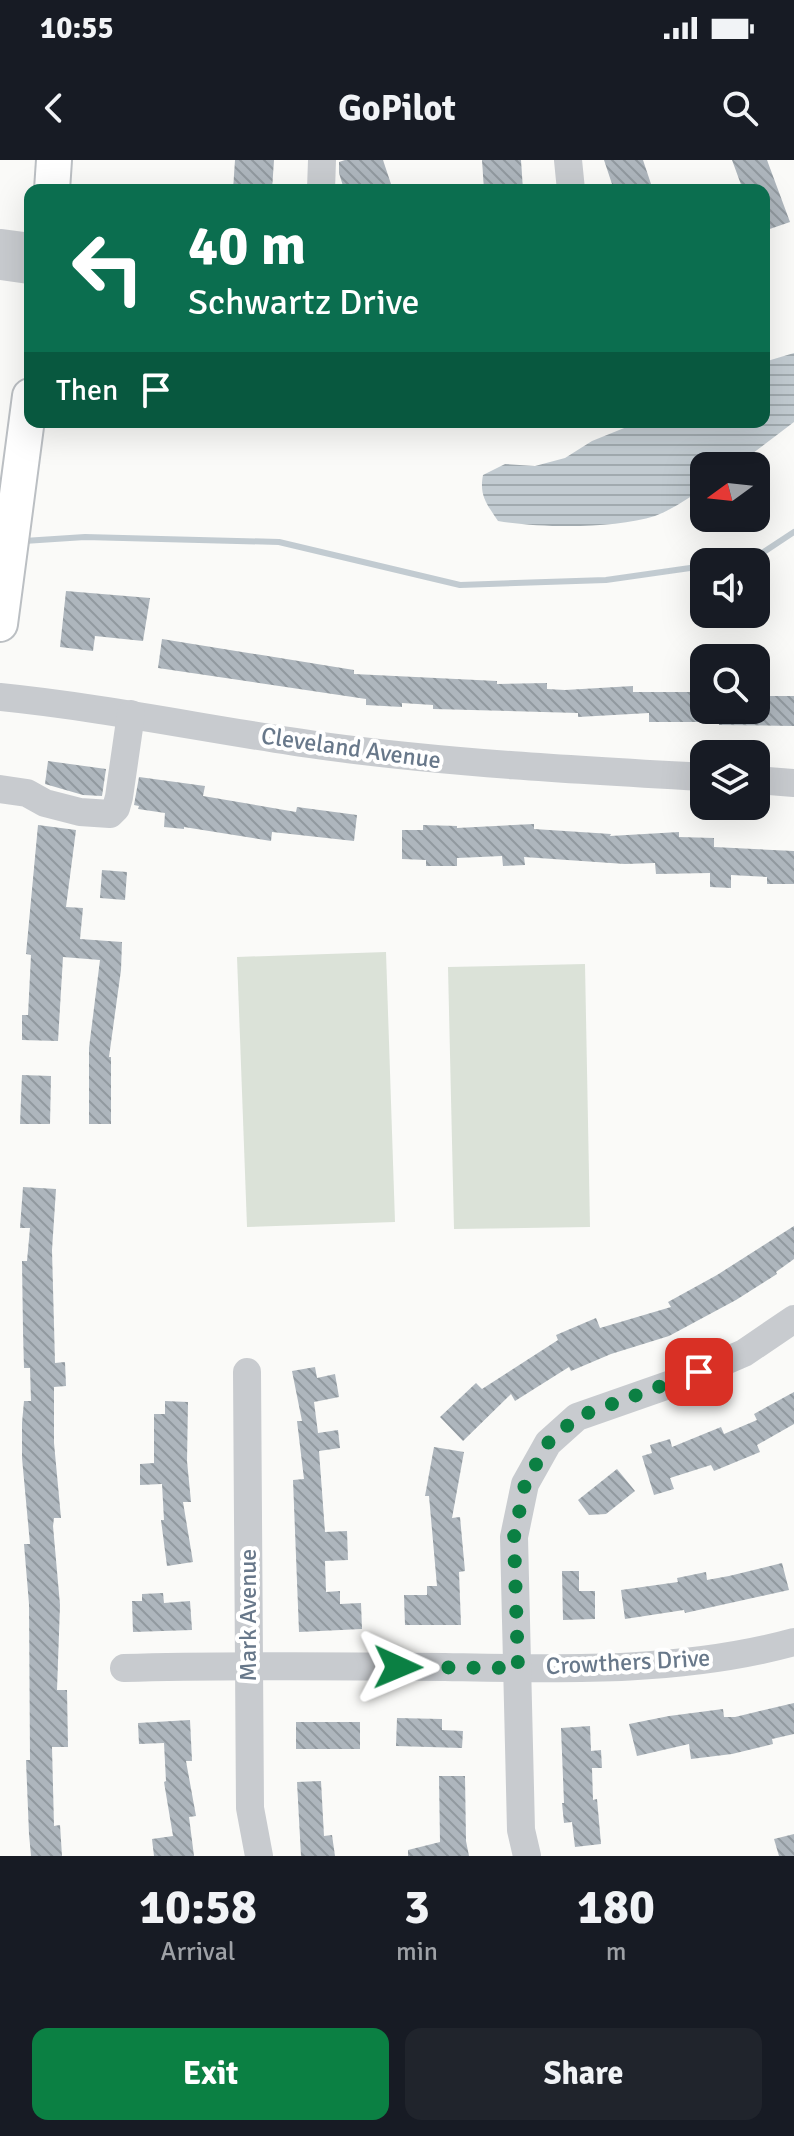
<!DOCTYPE html>
<html lang="en">
<head>
<meta charset="utf-8">
<style>
  :root { --surface:#171b24; --page:#20242c; --text:#f1f3f6; --muted:#9ea1a6; --accent:#0b8043 }
  body { margin:0; font-family:Signika,sans-serif; background:var(--page); color:var(--text); height:100vh; display:flex; flex-direction:column; font-size:30px; white-space:nowrap }
  * { box-sizing:border-box; margin:0 }
  p { font-size:26px; color:var(--muted) }
  .icon { flex:none; width:44px; height:44px; fill:none; stroke:currentColor; stroke-width:2; stroke-linecap:round; stroke-linejoin:round }
  .map { position:relative; height:1696px; overflow:hidden }
  .details { display:flex; flex-direction:column; background:var(--surface); flex:1 }
  .details>* { flex:none }
  .banner { position:absolute; left:24px; top:24px; width:746px; height:244px; border-radius:16px; box-shadow:0 8px 32px #0002; background:#0b6e4f; color:#fff; overflow:hidden }
  .needle { width:52px; rotate:255deg }
  .fabs { position:absolute; left:690px; top:292px; display:grid; gap:16px }
  .fabs a { display:grid; place-items:center; width:80px; height:80px; border-radius:16px; background:var(--surface); box-shadow:0 8px 32px #0002; font-size:40px }
  .pin { position:absolute; display:grid; place-items:center; width:68px; height:68px; color:#fff; margin:-34px; border-radius:16px; box-shadow:0 4px 12px #0006 }
  .me { position:absolute; width:88px; margin:-44px; rotate:91deg; stroke-linejoin:round; filter:drop-shadow(0 0 6px #0008) }
  .turn { display:flex; align-items:center; gap:28px; height:168px; padding:0 32px; font-size:36px }
  .turn .icon { width:104px; height:104px; stroke-width:2.5 }
  .turn b { display:block; font-size:56px; line-height:68px }
  .then { display:flex; align-items:center; height:76px; padding:0 32px; background:#0003; gap:16px; font-size:30px }
  .eta { display:flex; justify-content:space-evenly; align-items:center; height:136px; text-align:center }
  .eta b { font-size:48px; font-weight:700; line-height:56px }
  .cta { display:flex; gap:16px; margin-top:auto; padding:16px 32px }
  .cta a { flex:1; height:92px; border-radius:16px; background:var(--accent); color:#fff; font-size:32px; font-weight:700; line-height:92px; text-align:center }
  .cta a+a { background:var(--page); color:var(--text) }
  .status { display:flex; justify-content:space-between; align-items:center; height:56px; padding:0 40px; background:var(--surface); direction:ltr }
  .status svg { height:22px; fill:currentColor }
  header { display:flex; justify-content:space-between; align-items:center; height:104px; padding:0 32px; background:var(--surface); font-size:36px; font-weight:700 }
  .map>svg:first-child { display:block }
</style>
</head>
<body>
<div class="status"><b>10:55</b><svg viewBox="0 0 49 12"><path d="M0 12V9h3v3zM5 12V6h3v6zM10 12V3h3v9zM15 12V0h3v12zM26 1h20v11H26zM47 4h2v5h-2z"/></svg></div>
<header><svg class="icon" aria-label="back" viewBox="0 0 24 24"><path d="M15 5l-7 7 7 7"/></svg>GoPilot<svg class="icon" aria-label="search" viewBox="0 0 24 24"><circle cx="10" cy="10" r="6"/><path d="M15 15l6 6"/></svg></header>
<div class="map">
<svg width="794" height="1696" viewBox="0 0 794 1696">
  <defs>
    <pattern id="water-rules" width="6" height="5" patternUnits="userSpaceOnUse" patternTransform="scale(2)"><rect width="6" height="5" fill="#c2cbd1"/><path d="M0 2.5h6" fill="none" stroke="#a1aaaf"/></pattern>
    <pattern id="building-back-hatch" width="6" height="6" patternUnits="userSpaceOnUse" patternTransform="scale(2)"><rect width="6" height="6" fill="#aeb6bd"/><path d="M-1 5l2 2M0 0l6 6M5-1l2 2" fill="none" stroke="#91999f"/></pattern>
  </defs>
  <rect width="100%" height="100%" fill="#fafaf8"/>
  <g fill="#dbe2d8">
    <polygon points="386,792 395,1062 247,1067 237,797"/>
    <polygon points="585,804 590,1067 454,1069 448,807"/>
  </g>
  <path fill="url(#water-rules)" d="M794,193V262L736,306H704V328C689,338 671,350 655,356C614,369 541,368 498,361C487,344 479,336 483,315L505,304L535,306L565,298L592,281L639,262H764V202Z"/>
  <g fill="none" stroke-linecap="round" stroke-linejoin="round">
    <g stroke="#c2cbd1" stroke-width="6">
      <polyline points="24,381 85,377 279,382 460,425 606,420 704,406"/>
      <polyline points="730,402 753,399 794,372"/>
    </g>
  </g>
  <g fill="url(#building-back-hatch)">
    <polygon points="235,0 274,0 272,30 233,30"/>
    <polygon points="345,0 383,0 393,30 351,30 349,24 343,26 339,13 339,2"/>
    <polygon points="482,0 521,0 523,30 484,30"/>
    <polygon points="604,0 643,0 653,30 614,30"/>
    <polygon points="732,0 767,0 790,62 764,71 764,30 743,30"/>
    <polygon points="66,431 150,438 143,481 95,476 93,491 60,487"/>
    <polygon points="162,479 354,510 354,514 497,521 497,524 547,523 547,529 565,530 633,526 633,532 704,532 704,562 649,562 649,553 578,557 578,553 433,549 433,545 402,543 402,547 366,545 366,539 158,508"/>
    <polygon points="756,536 794,536 794,566 719,565 719,550 756,550"/>
    <polygon points="48,601 106,609 102,636 83,635 45,624"/>
    <polygon points="139,617 205,626 203,636 296,652 297,647 357,655 354,681 272,672 271,681 184,667 184,669 164,667 165,653 138,649 139,646 134,645"/>
    <polygon points="534,664 534,669 611,674 610,676 679,672 679,677 714,678 714,687 794,691 794,724 767,724 767,717 731,715 731,728 710,727 710,713 656,714 655,703 625,704 524,697 525,705 503,706 502,696 457,698 457,706 426,706 426,700 402,699 402,670 423,670 423,665 457,666 457,668"/>
    <polygon points="38,665 76,670 66,747 83,748 80,779 122,782 121,810 109,897 111,897 111,964 89,964 89,888 100,800 63,797 58,881 22,880 22,855 28,855 31,795 26,794"/>
    <polygon points="102,710 127,712 125,740 100,738"/>
    <polygon points="22,915 51,916 50,964 20,964"/>
    <polygon points="23,1027 56,1029 52,1090 55,1203 65,1202 66,1226 54,1227 54,1283 61,1358 54,1358 53,1366 60,1445 57,1530 67,1530 68,1587 52,1587 54,1666 60,1665 62,1696 31,1696 29,1674 26,1600 30,1600 29,1444 24,1384 30,1384 22,1298 22,1263 24,1241 31,1241 30,1208 24,1208 23,1171 22,1101 27,1101 30,1068 20,1068"/>
    <polygon points="794,1066 794,1099 776,1112 777,1114 736,1140 669,1176 611,1194 571,1211 569,1207 515,1241 511,1234 463,1281 440,1257 476,1223 482,1229 558,1180 556,1175 596,1158 600,1168 671,1147 668,1142 717,1115"/>
    <polygon points="315,1207 317,1218 335,1214 339,1237 314,1242 318,1273 338,1270 340,1288 319,1291 325,1372 347,1371 348,1400 325,1401 326,1432 340,1431 340,1444 361,1443 362,1469 299,1472 293,1320 304,1319 297,1261 302,1261 292,1211"/>
    <polygon points="794,1232 794,1264 757,1285 760,1292 714,1311 711,1305 670,1318 674,1329 654,1335 642,1296 652,1293 650,1285 670,1279 672,1287 721,1267 724,1274 757,1260 754,1254"/>
    <polygon points="165,1241 188,1242 187,1301 191,1342 183,1342 193,1402 167,1406 161,1360 164,1360 162,1324 140,1325 140,1304 154,1303 154,1254 165,1254"/>
    <polygon points="434,1287 464,1292 452,1358 460,1357 465,1411 459,1412 461,1465 405,1465 404,1435 427,1435 427,1426 437,1426 429,1336 425,1336"/>
    <polygon points="617,1309 635,1331 606,1354 589,1355 578,1340"/>
    <polygon points="782,1403 789,1430 685,1453 684,1450 625,1459 621,1430 678,1422 677,1418 706,1412 707,1420 729,1416"/>
    <polygon points="562,1411 579,1411 579,1431 595,1431 595,1459 563,1460"/>
    <polygon points="163,1433 164,1443 190,1441 192,1470 133,1472 132,1441 142,1441 142,1434"/>
    <polygon points="794,1543 794,1574 772,1579 773,1584 732,1594 691,1599 689,1584 637,1596 629,1564 669,1556 723,1549 724,1557 735,1557"/>
    <polygon points="397,1558 442,1559 442,1570 463,1571 462,1588 396,1586"/>
    <polygon points="190,1560 192,1601 186,1601 196,1656 189,1657 194,1696 154,1696 152,1679 173,1676 164,1622 166,1621 164,1583 139,1584 138,1563"/>
    <rect x="296" y="1562" width="64" height="27"/>
    <polygon points="590,1566 591,1591 601,1590 602,1608 592,1608 593,1640 597,1639 601,1684 575,1687 572,1662 564,1663 562,1643 564,1643 561,1568"/>
    <polygon points="439,1616 465,1616 466,1681 469,1696 408,1696 408,1690 440,1682"/>
    <polygon points="321,1621 324,1676 332,1675 335,1696 301,1696 297,1622"/>
    <polygon points="794,1674 794,1696 779,1696 774,1679"/>
  </g>
  <g fill="none" stroke-linecap="round" stroke-linejoin="round">
    <defs>
      <g id="major">
        <polyline points="52,30 54,0"/>
        <polyline points="0,464 30,236"/>
      </g>
    </defs>
    <use href="#major" stroke="#bbbfc3" stroke-width="38"/>
    <g stroke="#c8cbcf" stroke-width="28">
      <polyline points="568,0 571,30"/>
      <polyline points="321,30 322,0"/>
      <polyline points="0,83 30,87"/>
      <polyline points="0,106 30,110"/>
      <path d="M0,537C109,548 215,571 323,586C450,603 577,610 704,617"/>
      <polyline points="756,620 794,623"/>
      <polyline points="0,629 27,633 45,643 80,652 110,654 116,648 119,637 131,554"/>
      <polyline points="247,1212 250,1648 259,1696"/>
      <path d="M124,1508C231,1505 338,1506 445,1507C560,1509 682,1513 794,1482"/>
      <polyline points="527,1696 521,1670 514,1377 525,1324 548,1283 577,1257 677,1222 744,1193 794,1159"/>
    </g>
    <use href="#major" stroke="#fff" stroke-width="34"/>
  </g>
  <g fill="none" stroke-linecap="round" stroke-linejoin="round">
    <polyline stroke="#0b8043" stroke-width="14" stroke-dasharray="0 25.2" points="398,1507 518,1508 514,1377 525,1324 548,1283 577,1257 699,1212"/>
  </g>
  <g text-anchor="middle" stroke-width="8" stroke-linejoin="round" paint-order="stroke">
    <g font-size="24" fill="#68788a" stroke="#fff">
      <text transform="translate(351 588) rotate(8)" y="8">Cleveland Avenue</text>
      <text transform="translate(248 1455) rotate(-90)" y="8">Mark Avenue</text>
      <text transform="translate(628 1502) rotate(-3)" y="8">Crowthers Drive</text>
    </g>
  </g>
</svg>
<div class="fabs">
<a><svg class="needle" viewBox="-14 -14 28 28"><path d="M0-13l5 13h-10z" fill="#e53935"/><path d="M0 13l5-13h-10z" fill="#9ea1a6"/></svg></a>
<a><svg class="icon" aria-label="sound" viewBox="0 0 24 24"><path d="M4 9h4l5-4v14l-5-4H4zM17 9q2 3 0 6"/></svg></a>
<a><svg class="icon" aria-label="search" viewBox="0 0 24 24"><circle cx="10" cy="10" r="6"/><path d="M15 15l6 6"/></svg></a>
<a><svg class="icon" aria-label="layers" viewBox="0 0 24 24"><path d="M12 4l9 5-9 5-9-5zM3 14l9 5 9-5"/></svg></a>
</div>
<div class="pin" style="left:699px;top:1212px;background:#d93025"><svg class="icon" aria-label="arrive" viewBox="0 0 24 24"><path d="M6 21V4h12l-3 4 3 4H6"/></svg></div>
<svg class="me" style="left:398px;top:1507px" viewBox="-20 -20 40 40"><path d="M0-17L14 15 0 8-14 15z" fill="#0b8043" stroke="#fff" stroke-width="4"/></svg>
<div class="banner">
<div class="turn"><svg class="icon" aria-label="left" viewBox="0 0 24 24"><path d="M17 20v-9H6M10 6l-5 5 5 5"/></svg><div><b>40 m</b>Schwartz Drive</div></div>
<div class="then">Then<svg class="icon" aria-label="arrive" viewBox="0 0 24 24"><path d="M6 21V4h12l-3 4 3 4H6"/></svg></div>
</div>
</div>
<section class="details">
<div class="eta">
<div><b>10:58</b><p>Arrival</p></div>
<div><b>3</b><p>min</p></div>
<div><b>180</b><p>m</p></div>
</div>
<div class="cta"><a>Exit</a><a>Share</a></div>
</section>
</body>
</html>
